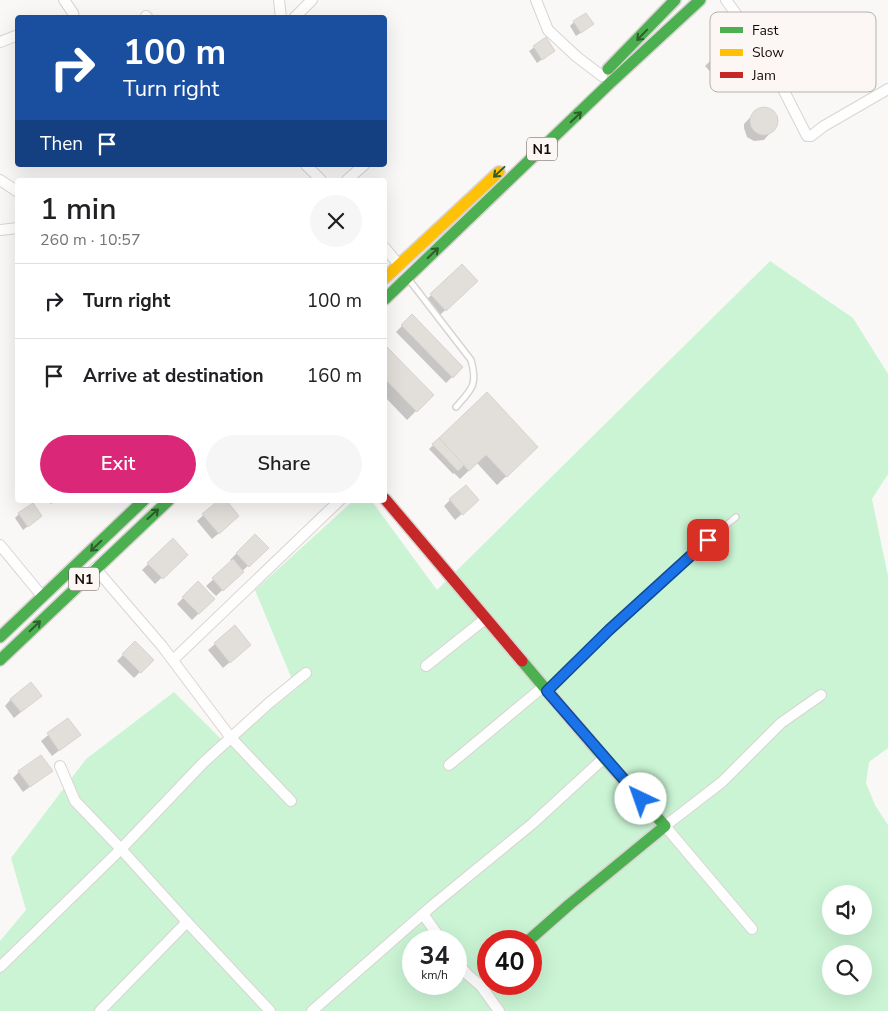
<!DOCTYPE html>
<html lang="en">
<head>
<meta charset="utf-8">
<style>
  :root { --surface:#fff; --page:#f6f6f6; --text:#202124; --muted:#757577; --line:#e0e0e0; --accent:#db2777 }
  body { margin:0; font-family:"Nunito Sans",sans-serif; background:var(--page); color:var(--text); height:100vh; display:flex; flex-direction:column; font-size:19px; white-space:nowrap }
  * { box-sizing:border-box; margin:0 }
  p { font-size:16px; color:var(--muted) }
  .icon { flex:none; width:28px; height:28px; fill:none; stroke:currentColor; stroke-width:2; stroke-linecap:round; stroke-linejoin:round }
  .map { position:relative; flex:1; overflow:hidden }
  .drawer { position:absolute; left:15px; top:178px; width:372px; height:325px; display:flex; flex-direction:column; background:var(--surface); border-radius:5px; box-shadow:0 5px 20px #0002 }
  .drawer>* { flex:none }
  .top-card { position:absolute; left:15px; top:15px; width:372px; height:152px; border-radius:5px; box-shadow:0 5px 20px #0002; background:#1a4fa0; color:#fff; overflow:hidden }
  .controls { position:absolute; left:822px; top:885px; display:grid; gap:10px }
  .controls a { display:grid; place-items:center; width:50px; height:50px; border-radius:50%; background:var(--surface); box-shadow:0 5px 20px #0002; font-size:25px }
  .speed { position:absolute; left:402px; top:930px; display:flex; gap:10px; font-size:25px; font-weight:700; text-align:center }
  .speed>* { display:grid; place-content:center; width:65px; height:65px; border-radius:50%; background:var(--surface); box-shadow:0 5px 20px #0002; line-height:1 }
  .speed small { font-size:12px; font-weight:400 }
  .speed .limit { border:8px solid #d22; background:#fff; color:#111 }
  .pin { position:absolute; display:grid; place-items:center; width:42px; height:42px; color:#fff; margin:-21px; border-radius:10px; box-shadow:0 2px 8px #0006 }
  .me { position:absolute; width:55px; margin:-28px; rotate:318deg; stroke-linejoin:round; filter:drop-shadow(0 0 4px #0008) }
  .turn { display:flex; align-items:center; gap:18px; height:105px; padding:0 25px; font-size:22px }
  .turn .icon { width:65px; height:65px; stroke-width:2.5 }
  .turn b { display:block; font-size:35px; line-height:42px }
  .then { display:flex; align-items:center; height:48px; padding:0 25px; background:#0003; gap:10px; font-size:19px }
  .round { display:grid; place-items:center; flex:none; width:52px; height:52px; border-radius:26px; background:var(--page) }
  .headline { display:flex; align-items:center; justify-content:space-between; height:85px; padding:0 25px }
  h1 { font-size:30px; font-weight:600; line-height:38px }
  .button { display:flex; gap:10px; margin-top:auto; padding:10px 25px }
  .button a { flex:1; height:58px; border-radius:30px; background:var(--accent); color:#fff; font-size:20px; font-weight:600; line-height:58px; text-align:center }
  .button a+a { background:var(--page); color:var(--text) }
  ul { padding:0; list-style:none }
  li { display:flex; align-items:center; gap:15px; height:75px; padding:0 25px; border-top:1px solid var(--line) }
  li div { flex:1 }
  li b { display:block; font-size:19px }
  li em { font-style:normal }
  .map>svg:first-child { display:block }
</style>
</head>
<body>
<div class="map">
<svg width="888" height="1011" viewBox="0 0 888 1011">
  <rect width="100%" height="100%" fill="#faf8f6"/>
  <path fill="#caf4d4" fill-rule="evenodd" d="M770,261L853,318L888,374V474L872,499L888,576V748L869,762L866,783L875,805L888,825V1011H0V941L26,910L11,858L86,759L174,692L226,744L296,689L255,590L354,500H371L437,590ZM831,894H864V926H831ZM414,941H456V984H414ZM489,941H531V984H489ZM831,954H864V986H831Z"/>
  <g fill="#0003">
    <polygon points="574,22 588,28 576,36 570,26"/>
    <polygon points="546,39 554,51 537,63 529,51"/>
    <polygon points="726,46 739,60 718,80 705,66"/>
    <polygon points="765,109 774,113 777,122 776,126 764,140 754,141 747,137 744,128 744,124 757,110"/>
    <polygon points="462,266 476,281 439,316 425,301"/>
    <polygon points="412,316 462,367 446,383 396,332"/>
    <polygon points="385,347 432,395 407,420 385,397"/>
    <polygon points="487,394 537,447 497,485 477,463 460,479 454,473 453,474 429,449"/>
    <polygon points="48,500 57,500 51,504"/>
    <polygon points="220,500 224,500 231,523 212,539 197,521"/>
    <polygon points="450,500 471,506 455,520 444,506"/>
    <polygon points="19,514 41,516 23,530 15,518"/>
    <polygon points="255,535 267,548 216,596 206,586 232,562 230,560"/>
    <polygon points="173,540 186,555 155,584 142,570"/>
    <polygon points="198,583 213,599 192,620 177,604"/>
    <polygon points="235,627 243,651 223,668 208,650"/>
    <polygon points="135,643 152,660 134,678 117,661"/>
    <polygon points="40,696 14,718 5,706 11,699"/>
    <polygon points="68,719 79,735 52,756 41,741"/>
    <polygon points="51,771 23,792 13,778 19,772"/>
  </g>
  <g fill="#e2dfda" stroke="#d7d4d0">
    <polygon points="586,13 594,24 581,33 573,21"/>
    <polygon points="546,37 555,51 542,60 533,46"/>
    <polygon points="726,44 741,60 725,75 710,59"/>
    <circle cx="764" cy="121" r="14"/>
    <polygon points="462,264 478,281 446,311 430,294"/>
    <polygon points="412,314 463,367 453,378 401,325"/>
    <polygon points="385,345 434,395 417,412 385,379"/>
    <polygon points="487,392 538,447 507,477 486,455 469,471 439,438"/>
    <polygon points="439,438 464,465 458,471 432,444"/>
    <polygon points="466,485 479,500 463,515 449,499"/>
    <polygon points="219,500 226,500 239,516 219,534 202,514"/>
    <polygon points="33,503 42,516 28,527 18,513"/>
    <polygon points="255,534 269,548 249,567 236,553"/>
    <polygon points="173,538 188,555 163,579 147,563"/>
    <polygon points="233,559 244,572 223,591 212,578"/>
    <polygon points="198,581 215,599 199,614 182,597"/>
    <polygon points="235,625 251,645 230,663 214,643"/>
    <polygon points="135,641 154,660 141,673 122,654"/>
    <polygon points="31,682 42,696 21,712 10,699"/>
    <polygon points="68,718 81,735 59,751 47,733"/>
    <polygon points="41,755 53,771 30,787 18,771"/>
  </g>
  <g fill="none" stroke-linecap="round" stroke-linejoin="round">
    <defs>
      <g id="lane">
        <path d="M410,281L471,360C478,385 472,389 456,407"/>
        <path d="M549,689C609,629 671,570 736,517"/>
      </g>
      <g id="street">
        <polyline points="64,0 73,13 74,18"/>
        <polyline points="279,0 281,18"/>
        <polyline points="536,0 548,30 577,57 602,76"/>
        <polyline points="726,0 765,54 807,136 811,136 824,126 888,89"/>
        <polyline points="146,16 148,18"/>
        <polyline points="294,18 312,0"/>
        <polyline points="0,42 18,35"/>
        <polyline points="306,165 321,180"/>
        <polyline points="0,180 18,192"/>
        <polyline points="347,180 364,165"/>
        <polyline points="0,230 18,228"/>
        <polyline points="385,248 399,265"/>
        <polyline points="0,545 42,596"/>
        <polyline points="95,568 162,646 231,738 291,801"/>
        <polyline points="173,660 340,500"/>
        <polyline points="426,666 485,619"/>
        <polyline points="449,765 543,687"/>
        <polyline points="60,766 75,801 121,849 187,922 270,1011"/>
        <polyline points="423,914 442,941"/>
        <polyline points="752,929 665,826 722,782 781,723 821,695"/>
        <polyline points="456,961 468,975 481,986"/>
        <polyline points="0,967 121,849 203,763 269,703 306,673"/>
        <polyline points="489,977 481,986 499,1011"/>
        <polyline points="100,1011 187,922"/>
        <polyline points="312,1011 433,905 532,824 604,758"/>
      </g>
      <g id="fast">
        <polyline points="608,69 675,0"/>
        <polyline points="385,299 610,83 700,0"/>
        <polyline points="0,637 144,500"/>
        <polyline points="0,660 169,500"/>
        <polyline points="522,661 604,758 665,826 570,904 528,941"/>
      </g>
      <polyline id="slow" points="385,278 499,172"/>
      <polyline id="jam" points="385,499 522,661"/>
    </defs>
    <use href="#lane" stroke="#d9d4d1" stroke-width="8"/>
    <use href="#street" stroke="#d9d4d1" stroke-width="12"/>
    <use href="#fast" stroke="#d9d4d1" stroke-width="14"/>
    <use href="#slow" stroke="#d9d4d1" stroke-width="14"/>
    <use href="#jam" stroke="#d9d4d1" stroke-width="14"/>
    <use href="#lane" stroke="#fefefe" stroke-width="5"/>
    <use href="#street" stroke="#fefefe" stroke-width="10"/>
    <use href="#fast" stroke="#4caf50" stroke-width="11"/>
    <use href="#slow" stroke="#ffc107" stroke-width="11"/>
    <use href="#jam" stroke="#c62828" stroke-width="11"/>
  </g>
  <defs><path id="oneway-shaft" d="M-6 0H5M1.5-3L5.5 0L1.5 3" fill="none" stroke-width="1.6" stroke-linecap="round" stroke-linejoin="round" transform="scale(1.25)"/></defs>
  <g stroke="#305d2c">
    <use href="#oneway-shaft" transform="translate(642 35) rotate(134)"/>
    <use href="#oneway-shaft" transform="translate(576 117) rotate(-44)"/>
    <use href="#oneway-shaft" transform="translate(499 172) rotate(137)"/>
    <use href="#oneway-shaft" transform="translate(433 253) rotate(-44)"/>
    <use href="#oneway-shaft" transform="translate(153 514) rotate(-42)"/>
    <use href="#oneway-shaft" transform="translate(96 546) rotate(136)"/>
    <use href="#oneway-shaft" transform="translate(35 626) rotate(-44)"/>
  </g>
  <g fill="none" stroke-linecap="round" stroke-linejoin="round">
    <defs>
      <polyline id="route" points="641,799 547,691 609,630 708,540"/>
    </defs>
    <use href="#route" stroke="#114b97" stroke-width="12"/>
    <use href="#route" stroke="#1a73e8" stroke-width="9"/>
  </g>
  <g text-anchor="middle" stroke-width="4.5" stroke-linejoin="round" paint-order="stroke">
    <g fill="#fcf7f4" stroke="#59524e" stroke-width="1">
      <rect x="527" y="137.5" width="30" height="23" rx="4"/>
      <rect x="69" y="567.5" width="30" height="23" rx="4"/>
    </g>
    <g font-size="14" font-weight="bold" fill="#130b07">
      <text x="542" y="154">N1</text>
      <text x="84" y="584">N1</text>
    </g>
  </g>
  <rect x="710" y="12" width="166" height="80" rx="8" fill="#fcf7f4" stroke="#b6b0ad" stroke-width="1"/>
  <rect x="720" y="27" width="23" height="6" fill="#4caf50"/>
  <rect x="720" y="49" width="23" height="7" fill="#ffc107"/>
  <rect x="720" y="72" width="23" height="6" fill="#c62828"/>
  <g font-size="14" fill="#130b07">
    <text x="752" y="35">Fast</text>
    <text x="752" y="57">Slow</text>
    <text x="752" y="80">Jam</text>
  </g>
</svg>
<div class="controls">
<a><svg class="icon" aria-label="sound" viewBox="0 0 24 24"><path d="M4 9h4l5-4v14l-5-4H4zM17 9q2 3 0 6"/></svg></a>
<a><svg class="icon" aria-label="search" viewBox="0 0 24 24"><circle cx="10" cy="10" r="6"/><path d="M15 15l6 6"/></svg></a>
</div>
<div class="speed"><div>34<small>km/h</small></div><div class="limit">40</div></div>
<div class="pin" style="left:708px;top:540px;background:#d93025"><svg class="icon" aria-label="arrive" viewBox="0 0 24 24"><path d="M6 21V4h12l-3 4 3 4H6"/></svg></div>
<svg class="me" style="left:641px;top:799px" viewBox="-20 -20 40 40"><circle r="19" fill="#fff"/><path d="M0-13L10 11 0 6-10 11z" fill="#1a73e8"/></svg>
<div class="top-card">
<div class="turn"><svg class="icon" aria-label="right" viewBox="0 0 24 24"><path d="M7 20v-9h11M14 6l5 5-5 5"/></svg><div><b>100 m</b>Turn right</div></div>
<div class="then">Then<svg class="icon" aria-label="arrive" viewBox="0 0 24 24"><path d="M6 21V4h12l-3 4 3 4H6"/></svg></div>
</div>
<section class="drawer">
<div class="headline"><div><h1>1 min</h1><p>260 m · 10:57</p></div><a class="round"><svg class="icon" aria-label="close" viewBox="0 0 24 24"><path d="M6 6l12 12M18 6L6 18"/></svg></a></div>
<ul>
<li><svg class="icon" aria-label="right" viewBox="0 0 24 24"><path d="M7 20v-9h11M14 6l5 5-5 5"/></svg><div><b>Turn right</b></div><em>100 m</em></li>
<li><svg class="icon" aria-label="arrive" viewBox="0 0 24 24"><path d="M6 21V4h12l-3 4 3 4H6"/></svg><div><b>Arrive at destination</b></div><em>160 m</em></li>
</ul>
<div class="button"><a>Exit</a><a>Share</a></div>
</section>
</div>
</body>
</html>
